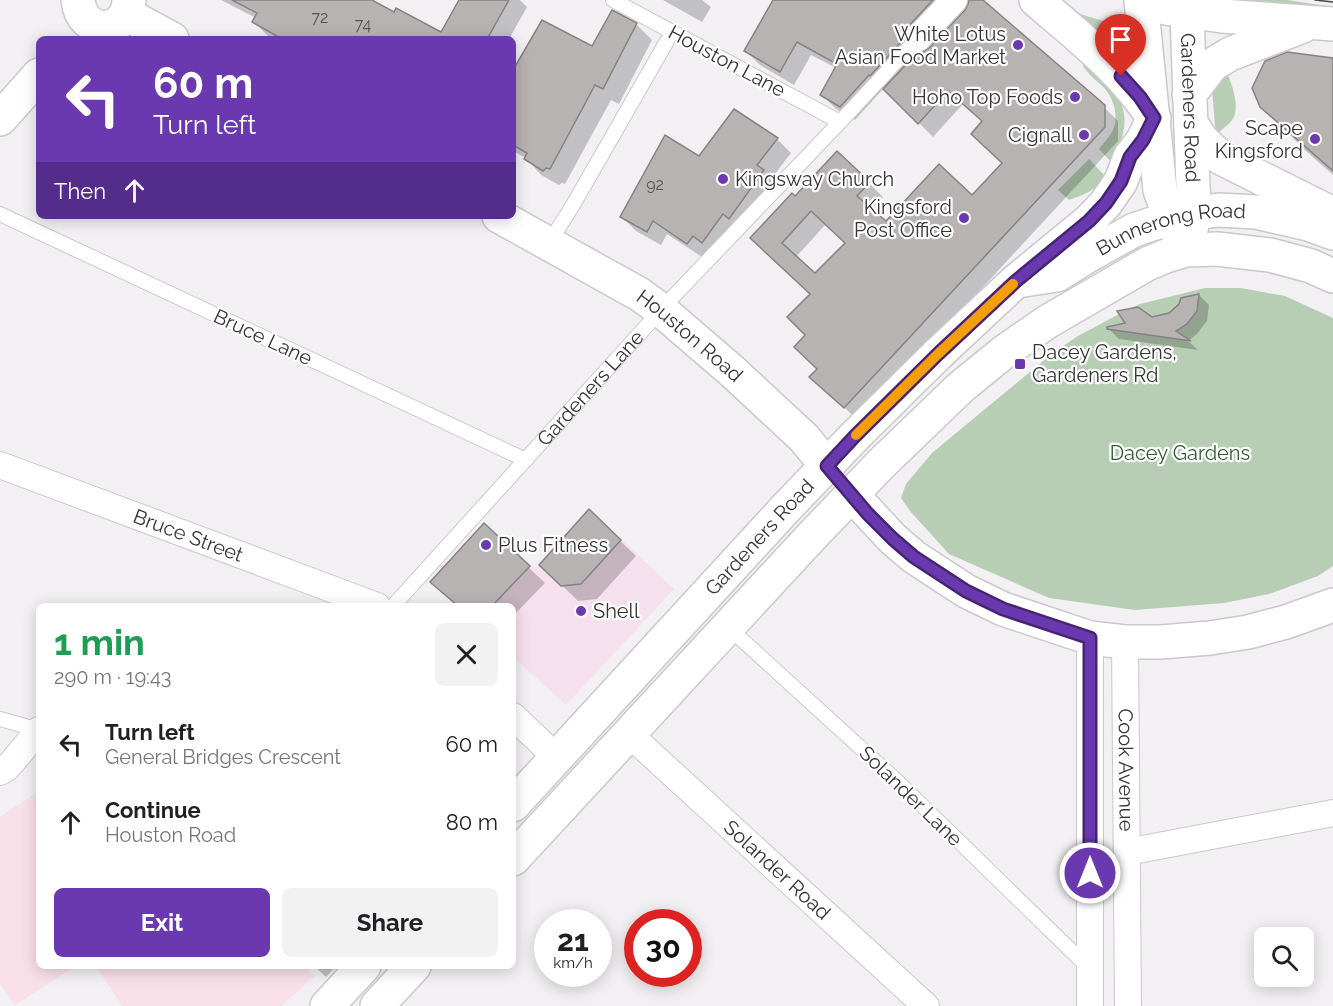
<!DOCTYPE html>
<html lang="en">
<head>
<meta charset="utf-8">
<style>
  :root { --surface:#fff; --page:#f2f2f2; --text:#202124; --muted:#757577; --accent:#6a38af }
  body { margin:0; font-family:Raleway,sans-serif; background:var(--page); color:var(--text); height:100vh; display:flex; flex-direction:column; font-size:22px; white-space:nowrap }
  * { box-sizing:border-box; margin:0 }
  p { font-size:20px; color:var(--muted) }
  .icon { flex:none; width:33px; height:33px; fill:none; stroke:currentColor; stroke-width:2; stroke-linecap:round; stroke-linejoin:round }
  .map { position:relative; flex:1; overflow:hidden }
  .panel { position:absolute; left:36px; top:603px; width:480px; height:366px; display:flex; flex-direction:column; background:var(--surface); border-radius:9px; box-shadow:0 3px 15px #0003 }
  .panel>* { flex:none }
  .top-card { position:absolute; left:36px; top:36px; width:480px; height:183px; border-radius:9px; box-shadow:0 3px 15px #0003; background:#6a38af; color:#fff; overflow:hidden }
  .tools { position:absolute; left:1254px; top:927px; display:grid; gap:12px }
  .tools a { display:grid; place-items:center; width:60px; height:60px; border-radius:9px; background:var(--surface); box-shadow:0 3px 15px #0003; font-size:30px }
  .speed { position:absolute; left:534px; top:909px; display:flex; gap:12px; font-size:30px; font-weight:700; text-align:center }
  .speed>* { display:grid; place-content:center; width:78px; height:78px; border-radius:50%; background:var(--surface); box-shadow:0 3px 15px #0003; line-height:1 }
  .speed small { font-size:15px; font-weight:400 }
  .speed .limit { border:9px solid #d22; background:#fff; color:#111 }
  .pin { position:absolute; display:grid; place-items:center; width:51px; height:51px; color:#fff; margin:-62px -26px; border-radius:50% 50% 50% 0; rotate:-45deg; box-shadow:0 0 6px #0007 }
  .pin .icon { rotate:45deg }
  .me { position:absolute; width:66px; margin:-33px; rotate:0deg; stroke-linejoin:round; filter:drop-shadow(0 0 4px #0008) }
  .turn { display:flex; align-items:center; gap:21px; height:126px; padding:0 18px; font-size:27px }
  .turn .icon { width:78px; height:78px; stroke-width:2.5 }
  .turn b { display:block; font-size:42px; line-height:51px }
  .then { display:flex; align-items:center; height:57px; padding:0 18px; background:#0003; gap:12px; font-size:22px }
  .round { display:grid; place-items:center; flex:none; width:63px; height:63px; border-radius:9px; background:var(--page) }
  .overview { display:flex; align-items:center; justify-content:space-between; height:102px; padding:0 18px }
  h1 { font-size:36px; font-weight:700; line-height:45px; color:#1e9e55 }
  .action { display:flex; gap:12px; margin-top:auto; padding:12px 18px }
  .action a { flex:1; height:69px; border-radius:9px; background:var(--accent); color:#fff; font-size:24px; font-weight:700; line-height:69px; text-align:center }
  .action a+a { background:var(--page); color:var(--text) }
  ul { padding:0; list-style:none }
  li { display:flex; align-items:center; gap:18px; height:78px; padding:0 18px }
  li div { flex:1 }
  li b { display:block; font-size:22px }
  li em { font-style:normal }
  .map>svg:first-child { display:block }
</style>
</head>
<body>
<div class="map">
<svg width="1333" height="1006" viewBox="0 0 1333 1006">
  <rect width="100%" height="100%" fill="#f2f0f3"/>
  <polygon fill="#f6e0ed" points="589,509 674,589 566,705 513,657 513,606 457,606 430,582 484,523 535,569"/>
  <g fill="#f9dfe8">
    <polygon points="39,791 39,966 76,966 15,1005 0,983 0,817"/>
    <polygon points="96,966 303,966 314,976 282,1006 122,1006"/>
  </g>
  <g fill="#b7ceb5">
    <polygon points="1236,0 1287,0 1333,7 1333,10 1236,1"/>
    <polygon points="1080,14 1113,24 1112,28 1124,33 1125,54 1122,55 1077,16"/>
    <path d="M1087,61C1104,80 1129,99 1124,128C1122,140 1116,152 1112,163L1099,149C1103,143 1110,137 1113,130C1119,118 1114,100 1106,90C1099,82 1089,76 1083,66Z"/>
    <path d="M1224,66C1230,79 1240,103 1234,117C1231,123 1222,129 1217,134L1215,126L1212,88Z"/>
    <path d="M1089,159L1105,176C1097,190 1084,195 1069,200L1058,190Z"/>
    <polygon points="1205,288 1241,288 1285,296 1333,318 1333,566 1318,576 1269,594 1224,603 1135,610 1049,598 949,554 910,511 901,498 906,484 932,453 1054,352 1078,336 1119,314 1140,304"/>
  </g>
  <g fill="#0003" fill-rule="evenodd">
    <polygon points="221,0 369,0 394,14 442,34 461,0 520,0 527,7 509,39 273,39 268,36 254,22 256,18"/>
    <polygon points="663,0 702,0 711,7 702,22"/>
    <path d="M775,0H964L917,49V54H923L930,49L966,11L970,0H981L1104,107L1118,121V141L859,421L826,391L807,335L812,294L766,252L795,198L869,183L883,197L871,210L886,224L972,197L1003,163L983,122L963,104L933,137L884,88L855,120L836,109L822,95L836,68L811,55L794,85L760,65L746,51ZM826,224L847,243L815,275L796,257Z"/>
    <polygon points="636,24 652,40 619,104 611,100 565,184 562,183 559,185 541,175 526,158 513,151 513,73 592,48"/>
    <polygon points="1333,59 1333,175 1306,151 1261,106"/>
    <polygon points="777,139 791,153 771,179 777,185 744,232 738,227 717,256 708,248 702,257 667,234 661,245 636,231 622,217 700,158"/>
    <polygon points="1199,295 1209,305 1207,321 1197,334 1188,341 1198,350 1119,339 1109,329 1170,314 1180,304 1182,299"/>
    <polygon points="589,511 636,556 597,599 578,601 541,565"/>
    <polygon points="484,525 545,583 513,616 513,606 457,606 432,582"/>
    <polygon points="314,966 336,966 326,977"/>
  </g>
  <g fill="#b7b3b2" stroke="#868282" stroke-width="1.5" fill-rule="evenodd">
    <polygon points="232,0 372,0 394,12 396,8 441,32 459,0 509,0 487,39 282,39 252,22 257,13"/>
    <polygon points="773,0 933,0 907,28 904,34 903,40 870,76 869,75 840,107 820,95 837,64 797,42 780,72 744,51"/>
    <path d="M969,0H983L1105,105V127L844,408L809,377L817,369L794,347L805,335L787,317L810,294L750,238L792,193L795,196L837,151L870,182L857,196L886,221L939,164L972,195L1002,163L971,134L982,121L948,91L918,124L883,89L917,53L923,52L929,48L965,10L968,4ZM811,211L845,243L815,273L782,243Z"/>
    <polygon points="612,10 637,23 603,89 595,85 550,169 546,168 543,171 524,159 527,153 513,145 513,70 542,20 592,46"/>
    <polygon points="1287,52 1333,58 1333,171 1260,107 1252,88 1265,61"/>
    <polygon points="734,109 778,138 757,165 764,170 729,219 723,214 702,243 693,236 687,244 653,221 647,232 620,217 665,135 699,156"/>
    <polygon points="1199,294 1197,311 1187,324 1176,331 1191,341 1107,329 1107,327 1125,323 1117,311 1138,307 1152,317 1169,313 1179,304 1181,298"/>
    <polygon points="589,509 621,540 581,584 561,586 539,565"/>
    <polygon points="484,523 530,566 492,606 458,606 430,582"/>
  </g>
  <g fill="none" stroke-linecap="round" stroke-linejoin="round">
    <defs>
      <g id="lane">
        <polyline points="613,0 840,122"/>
        <polyline points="0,214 526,460"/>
        <polyline points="549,243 573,205 667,41"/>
        <path id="s1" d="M393,606L670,300L840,122L918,38"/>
        <polyline points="728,627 897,781 1090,969"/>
        <polyline points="0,719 39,730"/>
      </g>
      <g id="street">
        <polyline points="918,38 954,0"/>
        <path id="s2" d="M0,465L377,606"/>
        <polyline points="1090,638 1090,1006"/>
        <path id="s3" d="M1125,642L1128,1006"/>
        <polyline points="513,716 557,758"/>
        <path id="s4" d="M629,734L926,1006"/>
        <polyline points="0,772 8,767 39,730"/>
        <polyline points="1127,852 1333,813"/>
      </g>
      <g id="secondary">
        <path d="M78,0C82,38 128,35 129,0"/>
        <polyline points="126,14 172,39"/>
        <polyline points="0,119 39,75"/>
        <path id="s5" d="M499,216L639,294L661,310L733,372L804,438L827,466"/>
        <polyline points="852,495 893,539 914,557 966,591 1003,609 1090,638 1125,642 1161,642 1210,638 1248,632 1286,622 1333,605"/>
      </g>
      <g id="primary">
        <path d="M1036,0C1078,36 1122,70 1153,117"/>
        <polyline points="1141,0 1160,190 1170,218 1180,237"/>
        <path id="s6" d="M1185,0L1187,12L1193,187L1195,213L1190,233"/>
        <polyline points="1165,8 1222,16 1333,24"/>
        <polyline points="1189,95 1212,65 1230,54 1303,26"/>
        <polyline points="1191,123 1201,139 1221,158 1333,214"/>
        <path id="s7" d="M1024,280L1057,275L1089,255L1134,230L1170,218L1195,213L1219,210L1256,212L1308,224L1333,233"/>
        <path id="s8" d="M513,805L785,509L855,436L938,354L1016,281L1089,221L1106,203L1121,181L1130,157L1143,140L1154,118"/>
        <polyline points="513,859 812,536 882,463 961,387 1004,352 1047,322 1147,264 1166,256 1186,250 1217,249 1270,255 1311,266 1333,276"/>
        <polyline points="327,1006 364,966"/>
        <polyline points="377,1006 414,966"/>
      </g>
    </defs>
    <use href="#lane" stroke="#cac8ca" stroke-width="16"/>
    <use href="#street" stroke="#cac8ca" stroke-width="28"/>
    <use href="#secondary" stroke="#cac8ca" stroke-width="36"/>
    <use href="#primary" stroke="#cac8ca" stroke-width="36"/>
    <use href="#lane" stroke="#fff" stroke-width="14"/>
    <use href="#street" stroke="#fff" stroke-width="26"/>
    <use href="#secondary" stroke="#fff" stroke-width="33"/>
    <use href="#primary" stroke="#fff" stroke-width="33"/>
    <polyline stroke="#4b4a4b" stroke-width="1.5" points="1315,0 1333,2"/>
  </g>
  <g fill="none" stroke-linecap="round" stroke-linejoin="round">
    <defs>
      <polyline id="route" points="1090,873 1090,638 1003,609 966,591 914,557 893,539 868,514 827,466 855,436 938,354 1016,281 1089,221 1106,203 1121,181 1130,157 1143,140 1154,118 1140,97 1121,76"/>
    </defs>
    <use href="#route" stroke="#452472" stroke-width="15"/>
    <use href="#route" stroke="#6a38af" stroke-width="10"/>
    <polyline stroke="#f59e0b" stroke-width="10" points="856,435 938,354 1013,284"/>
  </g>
  <g fill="#6a38af" stroke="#fffeff" stroke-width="2">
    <circle cx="1018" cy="45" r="6"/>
    <circle cx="1075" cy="97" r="6"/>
    <circle cx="1084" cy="135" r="6"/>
    <circle cx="1315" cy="139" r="6"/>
    <circle cx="723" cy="179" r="6"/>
    <circle cx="964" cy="218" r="6"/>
    <rect x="1014" y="358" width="12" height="12" rx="3"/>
    <circle cx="486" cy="545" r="6"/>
    <circle cx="581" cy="611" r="6"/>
  </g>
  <g text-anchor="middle" stroke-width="4.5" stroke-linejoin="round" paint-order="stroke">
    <g font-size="16" fill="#565455">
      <text x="320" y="23">72</text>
      <text x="363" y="30">74</text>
      <text x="655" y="190">92</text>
    </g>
    <g font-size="20" fill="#363536" stroke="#fffeff" text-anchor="end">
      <text x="1006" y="41">White Lotus<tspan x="1006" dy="23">Asian Food Market</tspan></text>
      <text x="1063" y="104">Hoho Top Foods</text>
      <text x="1303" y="135">Scape<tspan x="1303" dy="23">Kingsford</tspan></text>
      <text x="1072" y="142">Cignall</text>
      <text x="735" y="186" text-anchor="start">Kingsway Church</text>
      <text x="952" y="214">Kingsford<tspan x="952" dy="23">Post Office</tspan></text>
      <text x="1032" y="359" text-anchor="start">Dacey Gardens,<tspan x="1032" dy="23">Gardeners Rd</tspan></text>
      <text x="498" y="552" text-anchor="start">Plus Fitness</text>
      <text x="593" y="618" text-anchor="start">Shell</text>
    </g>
    <g font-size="20" fill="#363536" stroke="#fffeff">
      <text transform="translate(727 61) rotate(28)" y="7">Houston Lane</text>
      <text dy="7" stroke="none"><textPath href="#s6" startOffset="108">Gardeners Road</textPath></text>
      <text dy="7" stroke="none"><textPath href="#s7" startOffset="159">Bunnerong Road</textPath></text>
      <text transform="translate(263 337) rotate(25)" y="7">Bruce Lane</text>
      <text dy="7" stroke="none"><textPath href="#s5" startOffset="226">Houston Road</textPath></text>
      <text dy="7" stroke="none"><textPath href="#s1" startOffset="294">Gardeners Lane</textPath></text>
      <text dy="7" stroke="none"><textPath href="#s2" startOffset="201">Bruce Street</textPath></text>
      <text dy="7" stroke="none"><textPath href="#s8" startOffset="364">Gardeners Road</textPath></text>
      <text dy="7" stroke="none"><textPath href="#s3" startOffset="128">Cook Avenue</textPath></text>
      <text transform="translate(911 796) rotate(44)" y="7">Solander Lane</text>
      <text dy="7" stroke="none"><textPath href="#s4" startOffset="201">Solander Road</textPath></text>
    </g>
    <g font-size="20" fill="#325a30" stroke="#fffeff">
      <text x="1180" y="460">Dacey Gardens</text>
    </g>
  </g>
</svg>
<div class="tools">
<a><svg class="icon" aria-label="search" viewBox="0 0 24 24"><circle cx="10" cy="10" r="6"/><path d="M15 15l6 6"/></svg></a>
</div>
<div class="speed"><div>21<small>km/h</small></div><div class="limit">30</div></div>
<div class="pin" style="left:1121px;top:76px;background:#d93025"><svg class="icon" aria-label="arrive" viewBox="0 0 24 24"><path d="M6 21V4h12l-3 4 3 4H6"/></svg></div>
<svg class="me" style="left:1090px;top:873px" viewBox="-20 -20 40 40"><circle r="17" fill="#6a38af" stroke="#fff" stroke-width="3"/><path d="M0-11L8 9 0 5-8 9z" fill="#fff"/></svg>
<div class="top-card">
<div class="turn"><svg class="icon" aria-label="left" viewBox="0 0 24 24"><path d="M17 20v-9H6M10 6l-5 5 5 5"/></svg><div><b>60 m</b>Turn left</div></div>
<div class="then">Then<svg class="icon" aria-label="ahead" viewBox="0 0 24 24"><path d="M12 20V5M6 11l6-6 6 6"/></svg></div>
</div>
<section class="panel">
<div class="overview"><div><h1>1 min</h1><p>290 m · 19:43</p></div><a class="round"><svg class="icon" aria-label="close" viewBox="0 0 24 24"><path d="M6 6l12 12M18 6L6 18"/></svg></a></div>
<ul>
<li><svg class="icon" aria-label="left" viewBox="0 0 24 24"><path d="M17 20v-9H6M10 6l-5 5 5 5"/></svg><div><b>Turn left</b><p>General Bridges Crescent</p></div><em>60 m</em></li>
<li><svg class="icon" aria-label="ahead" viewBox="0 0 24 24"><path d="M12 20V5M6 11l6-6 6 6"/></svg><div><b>Continue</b><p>Houston Road</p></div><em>80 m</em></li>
</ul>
<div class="action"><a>Exit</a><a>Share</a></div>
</section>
</div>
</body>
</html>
